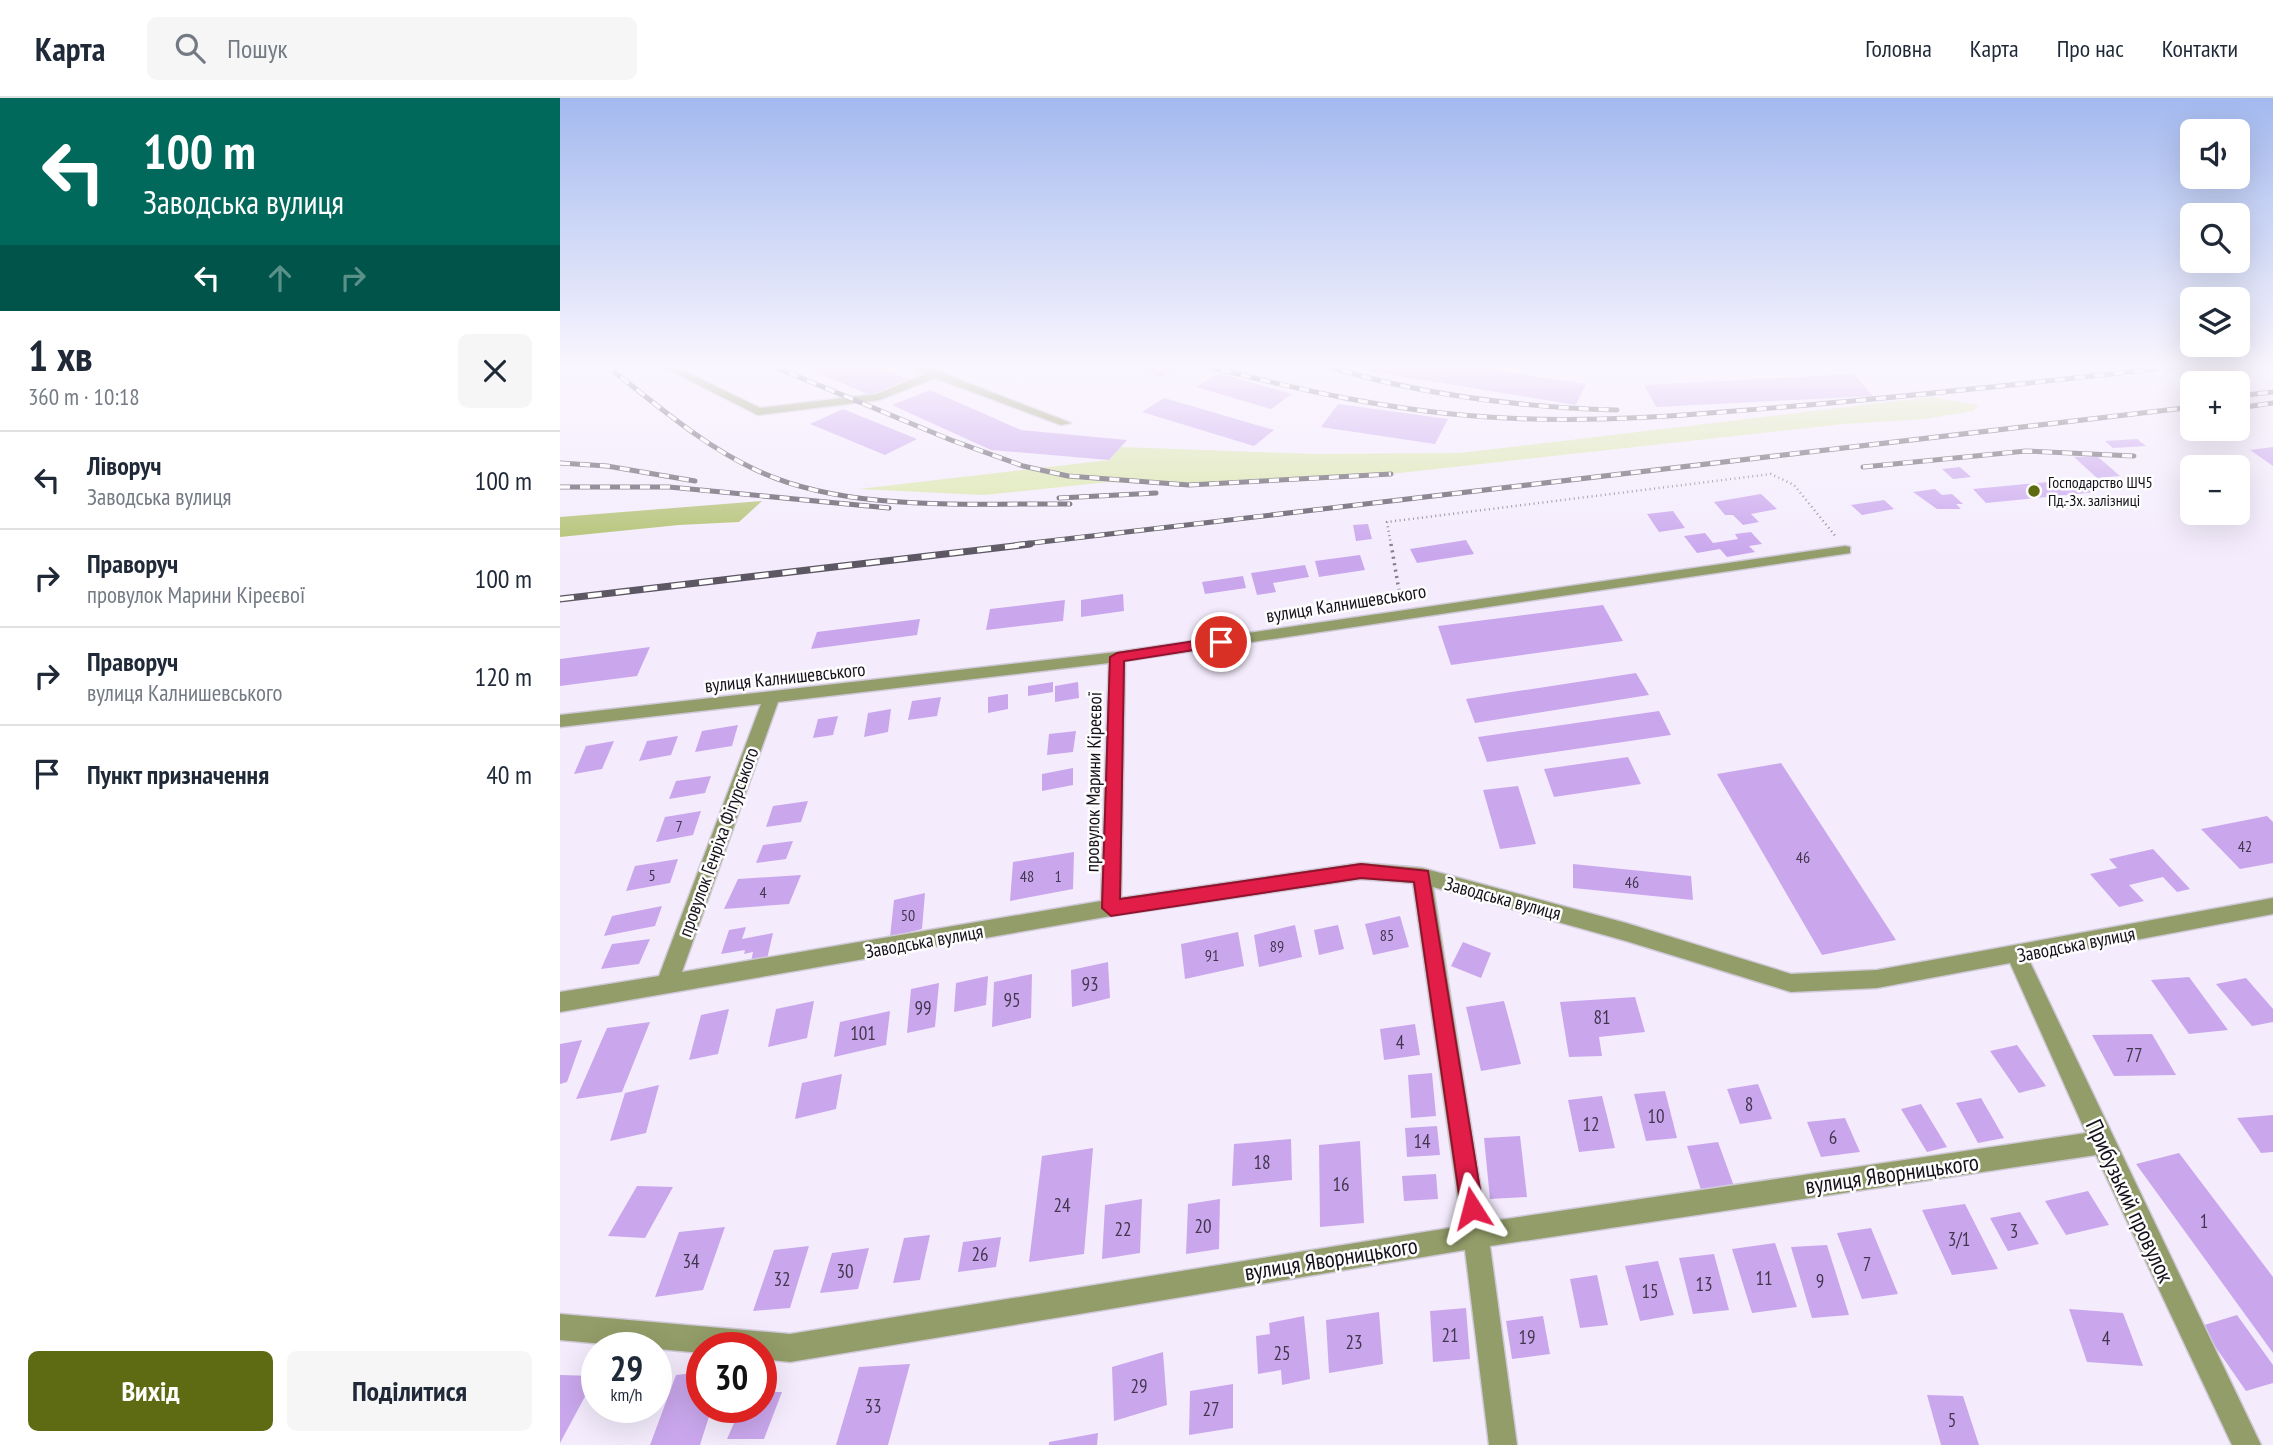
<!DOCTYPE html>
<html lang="uk">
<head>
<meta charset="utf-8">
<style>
  :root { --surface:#fff; --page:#f6f6f7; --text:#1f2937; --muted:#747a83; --line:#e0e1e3; --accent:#5f6b13 }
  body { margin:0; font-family:"PT Sans Narrow",sans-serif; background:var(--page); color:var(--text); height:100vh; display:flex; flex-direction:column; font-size:26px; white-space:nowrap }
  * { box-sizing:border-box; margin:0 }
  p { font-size:23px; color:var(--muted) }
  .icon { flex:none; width:38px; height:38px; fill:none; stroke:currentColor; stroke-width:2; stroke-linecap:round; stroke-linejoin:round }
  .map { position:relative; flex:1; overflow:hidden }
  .drawer { display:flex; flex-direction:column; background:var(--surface); width:560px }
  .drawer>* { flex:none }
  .top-card { background:#00695c; color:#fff; overflow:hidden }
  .buttons { position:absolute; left:1620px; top:21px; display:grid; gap:14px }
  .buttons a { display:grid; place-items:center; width:70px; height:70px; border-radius:10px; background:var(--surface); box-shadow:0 7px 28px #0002; font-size:35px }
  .speed { position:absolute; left:21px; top:1234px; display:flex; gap:14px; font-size:35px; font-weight:700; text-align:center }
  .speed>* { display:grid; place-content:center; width:91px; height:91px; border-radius:50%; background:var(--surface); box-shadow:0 7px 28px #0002; line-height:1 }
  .speed small { font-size:18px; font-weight:400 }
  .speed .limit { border:10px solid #d22; background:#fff; color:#111 }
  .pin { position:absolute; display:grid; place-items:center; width:60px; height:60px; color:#fff; margin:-30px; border:4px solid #fff; border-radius:50%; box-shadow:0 2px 7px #0007 }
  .me { position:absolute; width:77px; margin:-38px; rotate:351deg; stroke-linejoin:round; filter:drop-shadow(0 0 5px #0008) }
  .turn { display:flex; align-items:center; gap:24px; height:147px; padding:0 28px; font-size:32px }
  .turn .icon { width:91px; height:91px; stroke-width:2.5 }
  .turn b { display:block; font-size:49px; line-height:60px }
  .lanes { display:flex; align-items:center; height:66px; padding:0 28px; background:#0003; justify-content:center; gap:35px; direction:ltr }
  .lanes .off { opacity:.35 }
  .round { display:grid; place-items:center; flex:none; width:74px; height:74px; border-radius:10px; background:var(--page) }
  .overview { display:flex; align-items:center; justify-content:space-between; height:119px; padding:0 28px }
  h1 { font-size:42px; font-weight:700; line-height:52px }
  .cta { display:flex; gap:14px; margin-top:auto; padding:14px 28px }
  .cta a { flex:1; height:80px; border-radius:10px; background:var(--accent); color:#fff; font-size:28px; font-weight:700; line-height:80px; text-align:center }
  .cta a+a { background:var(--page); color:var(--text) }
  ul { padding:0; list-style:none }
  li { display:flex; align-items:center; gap:21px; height:98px; padding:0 28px; border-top:2px solid var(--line) }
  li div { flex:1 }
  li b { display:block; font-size:26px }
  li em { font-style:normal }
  header { display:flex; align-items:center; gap:42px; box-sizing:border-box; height:98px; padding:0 35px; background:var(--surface); border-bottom:2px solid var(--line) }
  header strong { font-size:33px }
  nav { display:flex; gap:38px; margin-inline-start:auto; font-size:24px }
  .search { width:490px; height:63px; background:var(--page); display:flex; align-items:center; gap:18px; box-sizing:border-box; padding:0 24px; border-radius:10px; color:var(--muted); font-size:26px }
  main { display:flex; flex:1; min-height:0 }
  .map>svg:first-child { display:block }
</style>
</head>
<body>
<header>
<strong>Карта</strong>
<div class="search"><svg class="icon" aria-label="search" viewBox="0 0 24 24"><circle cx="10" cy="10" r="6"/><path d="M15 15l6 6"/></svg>Пошук</div>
<nav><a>Головна</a><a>Карта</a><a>Про нас</a><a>Контакти</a></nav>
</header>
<main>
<section class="drawer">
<div class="top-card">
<div class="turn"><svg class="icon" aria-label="left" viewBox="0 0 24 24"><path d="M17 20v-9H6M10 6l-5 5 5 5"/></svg><div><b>100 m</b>Заводська вулиця</div></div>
<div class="lanes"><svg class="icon" aria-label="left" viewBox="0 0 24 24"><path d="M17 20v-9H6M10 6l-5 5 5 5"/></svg><svg class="icon off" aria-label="ahead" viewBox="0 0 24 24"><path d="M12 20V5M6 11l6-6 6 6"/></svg><svg class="icon off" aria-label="right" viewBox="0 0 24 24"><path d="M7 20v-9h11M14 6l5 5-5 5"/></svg></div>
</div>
<div class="overview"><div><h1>1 хв</h1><p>360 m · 10:18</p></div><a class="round"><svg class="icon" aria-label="close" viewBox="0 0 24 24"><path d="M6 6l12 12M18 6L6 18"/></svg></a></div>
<ul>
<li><svg class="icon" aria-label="left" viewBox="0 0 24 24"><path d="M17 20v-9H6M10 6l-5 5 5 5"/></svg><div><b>Ліворуч</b><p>Заводська вулиця</p></div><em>100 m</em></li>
<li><svg class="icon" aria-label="right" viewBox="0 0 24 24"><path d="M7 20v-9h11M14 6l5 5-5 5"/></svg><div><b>Праворуч</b><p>провулок Марини Кіреєвої</p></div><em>100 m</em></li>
<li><svg class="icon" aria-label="right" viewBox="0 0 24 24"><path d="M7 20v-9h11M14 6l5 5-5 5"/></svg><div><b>Праворуч</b><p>вулиця Калнишевського</p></div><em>120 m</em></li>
<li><svg class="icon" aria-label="arrive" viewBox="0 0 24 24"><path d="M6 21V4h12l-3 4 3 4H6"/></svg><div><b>Пункт призначення</b></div><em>40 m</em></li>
</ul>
<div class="cta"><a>Вихід</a><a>Поділитися</a></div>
</section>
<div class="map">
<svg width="1713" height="1347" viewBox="0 0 1713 1347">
  <rect width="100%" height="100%" fill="#f4ecfd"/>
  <polygon fill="#dae7a9" points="1371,299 1419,307 1413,313 1365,321 1284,326 831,376 610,387 548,384 424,397 299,391 549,362 561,349 755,356 900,355"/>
  <polygon fill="#b3c274" points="202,403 179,424 119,427 0,439 0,419"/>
  <g fill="#caa7ed">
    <polygon points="240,267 314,267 348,281 310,297"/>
    <polygon points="575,267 626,267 600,279"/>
    <polygon points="813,267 904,267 1026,286 1016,307 808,273"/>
    <polygon points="658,275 732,296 711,311 636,289"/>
    <polygon points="1294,276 1313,298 1096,309 1084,287"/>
    <polygon points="370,292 461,332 567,342 549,362 431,352 332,307"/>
    <polygon points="604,300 714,332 694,348 582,314"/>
    <polygon points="778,306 888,321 875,346 761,329"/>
    <polygon points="283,311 357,341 325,357 250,326"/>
    <polygon points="1577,341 1586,348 1553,350 1545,343"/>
    <polygon points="1713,349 1713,368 1690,352"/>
    <polygon points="1537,358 1560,378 1537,380 1514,359"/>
    <polygon points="1400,369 1411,379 1393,381 1382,371"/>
    <polygon points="1521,381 1536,394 1426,405 1413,391"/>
    <polygon points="1375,391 1382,397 1392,396 1403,406 1396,406 1401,411 1377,411 1353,394"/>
    <polygon points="1201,396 1217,411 1191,416 1199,424 1183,427 1173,417 1165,417 1154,404"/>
    <polygon points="1324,402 1334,411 1302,417 1291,407"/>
    <polygon points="1113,413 1125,430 1099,434 1087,416"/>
    <polygon points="808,426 812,441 796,443 793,427"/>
    <polygon points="1191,434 1202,446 1189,448 1195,454 1167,459 1160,451 1137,455 1124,438 1145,435 1153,445 1178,441 1175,436"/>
    <polygon points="906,442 914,456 857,465 850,451"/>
    <polygon points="800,457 805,472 759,479 755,463"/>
    <polygon points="745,467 749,479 713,485 716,494 697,497 691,475"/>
    <polygon points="683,478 686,490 645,496 642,484"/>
    <polygon points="563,496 564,513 521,519 521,502"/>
    <polygon points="505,502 503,523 426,532 430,511"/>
    <polygon points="1043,507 1063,543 891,567 878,528"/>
    <polygon points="360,521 357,537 251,551 257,534"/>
    <polygon points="90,549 77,578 0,588 0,561"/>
    <polygon points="1076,575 1089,597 915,625 906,601"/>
    <polygon points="493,584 493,594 468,598 468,588"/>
    <polygon points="518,584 519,600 495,604 495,588"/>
    <polygon points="448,596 448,611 428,615 428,599"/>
    <polygon points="381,599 377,618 348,622 352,603"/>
    <polygon points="331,611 328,634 304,639 308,615"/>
    <polygon points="1099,613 1111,637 927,664 918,639"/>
    <polygon points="278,618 273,637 253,640 258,621"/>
    <polygon points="178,627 172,648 135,654 142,633"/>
    <polygon points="516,633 513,654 487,657 489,636"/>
    <polygon points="118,638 111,657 79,663 87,643"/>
    <polygon points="54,643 42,671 14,676 26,648"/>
    <polygon points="1068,659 1081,686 994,699 984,671"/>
    <polygon points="1221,665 1336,842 1262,857 1157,676"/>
    <polygon points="513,670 513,687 482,693 482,676"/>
    <polygon points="151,678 145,695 109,701 116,683"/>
    <polygon points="958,688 976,746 940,751 923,692"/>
    <polygon points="248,703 241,724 206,729 213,708"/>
    <polygon points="141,713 133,737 96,744 105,719"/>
    <polygon points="1707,718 1713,724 1713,765 1680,771 1641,731"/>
    <polygon points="233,743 226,761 196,765 203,747"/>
    <polygon points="1593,751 1630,791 1617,794 1603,779 1569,787 1584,803 1559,809 1530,776 1557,770 1549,761"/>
    <polygon points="514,754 513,791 450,803 453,764"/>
    <polygon points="118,761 110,785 66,793 75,768"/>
    <polygon points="1013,766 1131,778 1133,802 1013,790"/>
    <polygon points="241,777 229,806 164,811 178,781"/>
    <polygon points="365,795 362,831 330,839 334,802"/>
    <polygon points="102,808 95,828 44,838 52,818"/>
    <polygon points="840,818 849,849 813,857 805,826"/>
    <polygon points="735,827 742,859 699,869 694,837"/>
    <polygon points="778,827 784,851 759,857 754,832"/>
    <polygon points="186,829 182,841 213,835 207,861 191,864 193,854 184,856 185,852 161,856 169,832"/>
    <polygon points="678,834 684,868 625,881 621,846"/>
    <polygon points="90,841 79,866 41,871 52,846"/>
    <polygon points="903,844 931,855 921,880 891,868"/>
    <polygon points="548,864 550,900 512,909 511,872"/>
    <polygon points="472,876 471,920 432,929 434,884"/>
    <polygon points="428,878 426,907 394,914 396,885"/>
    <polygon points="1629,879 1668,932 1629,936 1591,882"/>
    <polygon points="1686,880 1713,911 1713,924 1692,928 1656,886"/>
    <polygon points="379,885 375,929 347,935 351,891"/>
    <polygon points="1075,899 1085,934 1039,939 1042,958 1009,959 1000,904"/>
    <polygon points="254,903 247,940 208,949 216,911"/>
    <polygon points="944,903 961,966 921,973 906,909"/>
    <polygon points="169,911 158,956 129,962 141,917"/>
    <polygon points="330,913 326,947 274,959 280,924"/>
    <polygon points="90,924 62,994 16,1001 47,930"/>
    <polygon points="855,926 860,957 824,962 820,931"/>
    <polygon points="1592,936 1616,977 1554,978 1532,937"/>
    <polygon points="22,942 7,984 0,986 0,946"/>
    <polygon points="1457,947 1486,988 1459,995 1430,953"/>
    <polygon points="872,975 876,1018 851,1020 848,977"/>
    <polygon points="282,976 276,1011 235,1021 242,985"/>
    <polygon points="1198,986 1212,1021 1180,1026 1167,991"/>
    <polygon points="99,987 86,1035 50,1043 65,995"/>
    <polygon points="1105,993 1117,1040 1086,1043 1074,996"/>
    <polygon points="1042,998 1055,1050 1019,1054 1008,1002"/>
    <polygon points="1421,1000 1444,1040 1418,1045 1396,1005"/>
    <polygon points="1361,1006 1387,1049 1367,1054 1341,1011"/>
    <polygon points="1713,1017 1713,1054 1701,1055 1677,1020"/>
    <polygon points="1285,1020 1300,1054 1261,1059 1247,1024"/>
    <polygon points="877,1028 880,1057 847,1059 845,1030"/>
    <polygon points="960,1038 967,1099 930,1101 924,1040"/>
    <polygon points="731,1041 732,1082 672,1088 674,1046"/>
    <polygon points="800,1043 804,1125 760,1129 759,1047"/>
    <polygon points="1158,1044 1175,1091 1142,1095 1127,1048"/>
    <polygon points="533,1050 524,1156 469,1164 482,1058"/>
    <polygon points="1619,1055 1713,1179 1713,1255 1576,1066"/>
    <polygon points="876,1076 878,1101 844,1103 842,1078"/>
    <polygon points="77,1088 113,1089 85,1140 48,1138"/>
    <polygon points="1528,1093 1549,1127 1506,1137 1485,1103"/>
    <polygon points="582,1101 580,1155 542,1161 545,1107"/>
    <polygon points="660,1101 659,1151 626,1156 628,1106"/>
    <polygon points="1405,1106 1438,1171 1392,1177 1362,1112"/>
    <polygon points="1460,1114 1479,1146 1448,1153 1430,1120"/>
    <polygon points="165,1129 143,1192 95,1199 119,1134"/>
    <polygon points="1311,1130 1338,1196 1302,1201 1277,1135"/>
    <polygon points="370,1137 360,1182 333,1185 344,1140"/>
    <polygon points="441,1139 436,1169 398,1174 403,1144"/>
    <polygon points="1215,1145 1237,1209 1192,1215 1172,1151"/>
    <polygon points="1267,1147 1289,1217 1252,1220 1231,1149"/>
    <polygon points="249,1148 230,1210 193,1213 214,1152"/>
    <polygon points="309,1150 298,1191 260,1195 272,1155"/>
    <polygon points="1154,1156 1169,1212 1133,1216 1119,1160"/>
    <polygon points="1098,1163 1114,1217 1080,1223 1065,1168"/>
    <polygon points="1037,1177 1048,1227 1020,1230 1010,1181"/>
    <polygon points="906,1210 910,1261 873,1264 870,1213"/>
    <polygon points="1509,1211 1563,1215 1583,1268 1527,1264"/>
    <polygon points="819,1214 823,1266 769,1275 766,1222"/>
    <polygon points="1677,1217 1713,1267 1713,1285 1686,1293 1641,1228"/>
    <polygon points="744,1218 750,1281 722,1287 721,1272 698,1276 696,1238 710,1236 709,1225"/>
    <polygon points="983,1218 990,1256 952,1261 946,1223"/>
    <polygon points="603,1254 607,1307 554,1323 552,1269"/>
    <polygon points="350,1266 328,1347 276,1347 299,1269"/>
    <polygon points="142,1274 142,1309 152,1309 140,1347 90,1347 116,1277"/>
    <polygon points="0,1277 36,1278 0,1345"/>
    <polygon points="673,1286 673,1330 629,1337 630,1293"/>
    <polygon points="201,1294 222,1294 204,1341 167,1341 181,1309 201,1309"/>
    <polygon points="1367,1297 1403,1298 1419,1347 1381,1347"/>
    <polygon points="538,1335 537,1347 489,1347 489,1344"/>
  </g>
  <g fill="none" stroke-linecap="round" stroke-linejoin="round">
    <defs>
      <g id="minor">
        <polygon points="99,267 112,267 200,310 317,296 365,276 347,267 361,267 511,325 501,327 375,280 319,302 198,317"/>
        <path d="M1285,448L1290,449V455L565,563L561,800L801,765L862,770L1066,825L1231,876L1317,872L1713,800V816L1469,862L1701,1347H1672L1536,1057L930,1148L957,1347H929L905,1152L230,1264L201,1261V1250H142V1255L0,1242V1216L230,1236L902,1128L853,785L801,781L551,818L0,914V894L99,878L201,606L0,629V617L557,554ZM549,565L541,803L122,874L218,604ZM873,789L1066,843L1231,894L1317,890L1450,865L1526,1035L926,1124Z"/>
      </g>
    </defs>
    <use href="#minor" stroke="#d0c9d9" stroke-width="3"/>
    <polyline stroke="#837d8a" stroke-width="2.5" stroke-dasharray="1 3.5" stroke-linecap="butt" points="831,447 827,424 1211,376 1234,387 1277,440"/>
    <polyline stroke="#837d8a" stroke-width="3.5" stroke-dasharray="2 4.5" stroke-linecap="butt" points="831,446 841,504"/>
    <use href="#minor" fill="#939d69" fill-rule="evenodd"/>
    <defs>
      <g id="rail-far1">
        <path d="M45,267C93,303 139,345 194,371C285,415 411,405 510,406"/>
        <polyline points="210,267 391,342 463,368 508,378 629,387 831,376"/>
        <path d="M642,267C736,291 831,313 928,319C1030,326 1133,317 1235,308C1367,297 1498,282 1630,267"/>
        <path d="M763,267C859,297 956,309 1057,312"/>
        <polyline points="1678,298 1713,294"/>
        <polyline points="1678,310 1713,305"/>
        <polyline points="0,365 47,368 135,383"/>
        <polyline points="1303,369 1466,353 1574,358"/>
        <polyline points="0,389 109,389 329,410"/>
        <polyline points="499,400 596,395"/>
        <polyline points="455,447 1633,309"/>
      </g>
      <polyline id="rail" points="0,501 470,446"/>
    </defs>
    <use href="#rail-far1" stroke="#5d5763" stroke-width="5"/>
    <use href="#rail" stroke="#5d5763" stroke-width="7"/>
    <use href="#rail-far1" stroke="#fdfdfd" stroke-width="3.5" stroke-dasharray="10" stroke-linecap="butt"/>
    <use href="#rail" stroke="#fdfdfd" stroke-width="4.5" stroke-dasharray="14" stroke-linecap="butt"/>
  </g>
  <linearGradient id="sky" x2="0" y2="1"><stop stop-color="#a3b9ef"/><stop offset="0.59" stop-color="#faf6fe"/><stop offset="1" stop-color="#faf6fe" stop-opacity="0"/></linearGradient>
  <rect width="1713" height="455" fill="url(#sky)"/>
  <polygon fill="#e11d48" stroke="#92132f" stroke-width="2" points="661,539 666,541 666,547 564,563 560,801 801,766 868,773 923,1110 920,1118 912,1121 904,1118 901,1110 854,784 801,780 551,818 542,810 550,559 557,555"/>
  <circle fill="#5f6b13" stroke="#fdfdfd" stroke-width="2.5" cx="1474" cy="393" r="7"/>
  <g text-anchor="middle" stroke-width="5" stroke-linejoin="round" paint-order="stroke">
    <g font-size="16" fill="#151019" stroke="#fdfdfd" text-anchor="start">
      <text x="1488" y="390">Господарство ШЧ5<tspan x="1488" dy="18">Пд.-Зх. залізниці</tspan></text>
    </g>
    <g font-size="16" fill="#42364e">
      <text x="119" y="734">7</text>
      <text x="1685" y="754">42</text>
      <text x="1243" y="765">46</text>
      <text x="92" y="783">5</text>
      <text x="467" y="784">48</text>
      <text x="498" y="784">1</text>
      <text x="1072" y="790">46</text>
      <text x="203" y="800">4</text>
      <text x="348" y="823">50</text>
      <text x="827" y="843">85</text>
      <text x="717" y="854">89</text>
      <text x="652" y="863">91</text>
    </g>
    <g font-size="19" fill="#151019" stroke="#fdfdfd">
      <text transform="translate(786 505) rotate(-9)" y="7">вулиця Калнишевського</text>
      <text transform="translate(225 579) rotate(-6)" y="7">вулиця Калнишевського</text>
      <text transform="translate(533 684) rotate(-89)" y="7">провулок Марини Кіреєвої</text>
      <text transform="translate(158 744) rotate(-70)" y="7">провулок Генріха Фігурського</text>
      <text transform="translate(943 800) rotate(15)" y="7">Заводська вулиця</text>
      <text transform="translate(364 843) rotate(-10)" y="7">Заводська вулиця</text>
      <text transform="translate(1516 846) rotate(-11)" y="7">Заводська вулиця</text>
    </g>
    <g font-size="19" fill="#42364e">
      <text x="530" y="893">93</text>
      <text x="452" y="909">95</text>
      <text x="363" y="917">99</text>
      <text x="1042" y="926">81</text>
      <text x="303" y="942">101</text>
      <text x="840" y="951">4</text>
      <text x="1574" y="964">77</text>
      <text x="1189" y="1013">8</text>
      <text x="1096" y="1025">10</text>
      <text x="1031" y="1033">12</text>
      <text x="1273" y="1046">6</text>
      <text x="862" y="1050">14</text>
      <text x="702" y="1071">18</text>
      <text x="781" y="1093">16</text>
      <text x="502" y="1114">24</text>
      <text x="1644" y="1130">1</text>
      <text x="643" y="1135">20</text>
      <text x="563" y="1138">22</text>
      <text x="1454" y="1140">3</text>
      <text x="1399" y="1148">3/1</text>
      <text x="420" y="1163">26</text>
      <text x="131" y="1170">34</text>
      <text x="1307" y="1173">7</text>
      <text x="285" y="1180">30</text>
      <text x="1204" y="1187">11</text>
      <text x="222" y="1188">32</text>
      <text x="1260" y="1190">9</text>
      <text x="1144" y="1193">13</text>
      <text x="1090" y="1200">15</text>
      <text x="890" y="1244">21</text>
      <text x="967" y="1246">19</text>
      <text x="1546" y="1247">4</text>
      <text x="794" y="1251">23</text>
      <text x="722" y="1262">25</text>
      <text x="579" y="1295">29</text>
      <text x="313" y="1315">33</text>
      <text x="651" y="1318">27</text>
      <text x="1392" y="1329">5</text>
    </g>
    <g font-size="23" fill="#151019" stroke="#fdfdfd">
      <text transform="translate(1332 1076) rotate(-8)" y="8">вулиця Яворницького</text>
      <text transform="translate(1570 1103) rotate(65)" y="8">Прибузький провулок</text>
      <text transform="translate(771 1161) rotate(-9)" y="8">вулиця Яворницького</text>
    </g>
  </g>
</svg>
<div class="buttons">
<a><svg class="icon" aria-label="sound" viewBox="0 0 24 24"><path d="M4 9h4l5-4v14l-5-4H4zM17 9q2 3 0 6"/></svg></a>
<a><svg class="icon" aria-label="search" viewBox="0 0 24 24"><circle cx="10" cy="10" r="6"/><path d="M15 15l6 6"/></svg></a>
<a><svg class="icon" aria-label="layers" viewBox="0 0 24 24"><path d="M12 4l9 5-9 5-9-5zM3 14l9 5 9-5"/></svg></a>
<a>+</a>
<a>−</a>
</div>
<div class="speed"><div>29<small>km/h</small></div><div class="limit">30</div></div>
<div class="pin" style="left:661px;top:544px;background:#d93025"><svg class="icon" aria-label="arrive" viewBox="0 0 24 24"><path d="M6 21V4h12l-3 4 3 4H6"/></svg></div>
<svg class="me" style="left:912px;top:1110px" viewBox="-20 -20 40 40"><path d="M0-17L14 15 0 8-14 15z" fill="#e11d48" stroke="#fff" stroke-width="4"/></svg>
</div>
</main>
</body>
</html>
